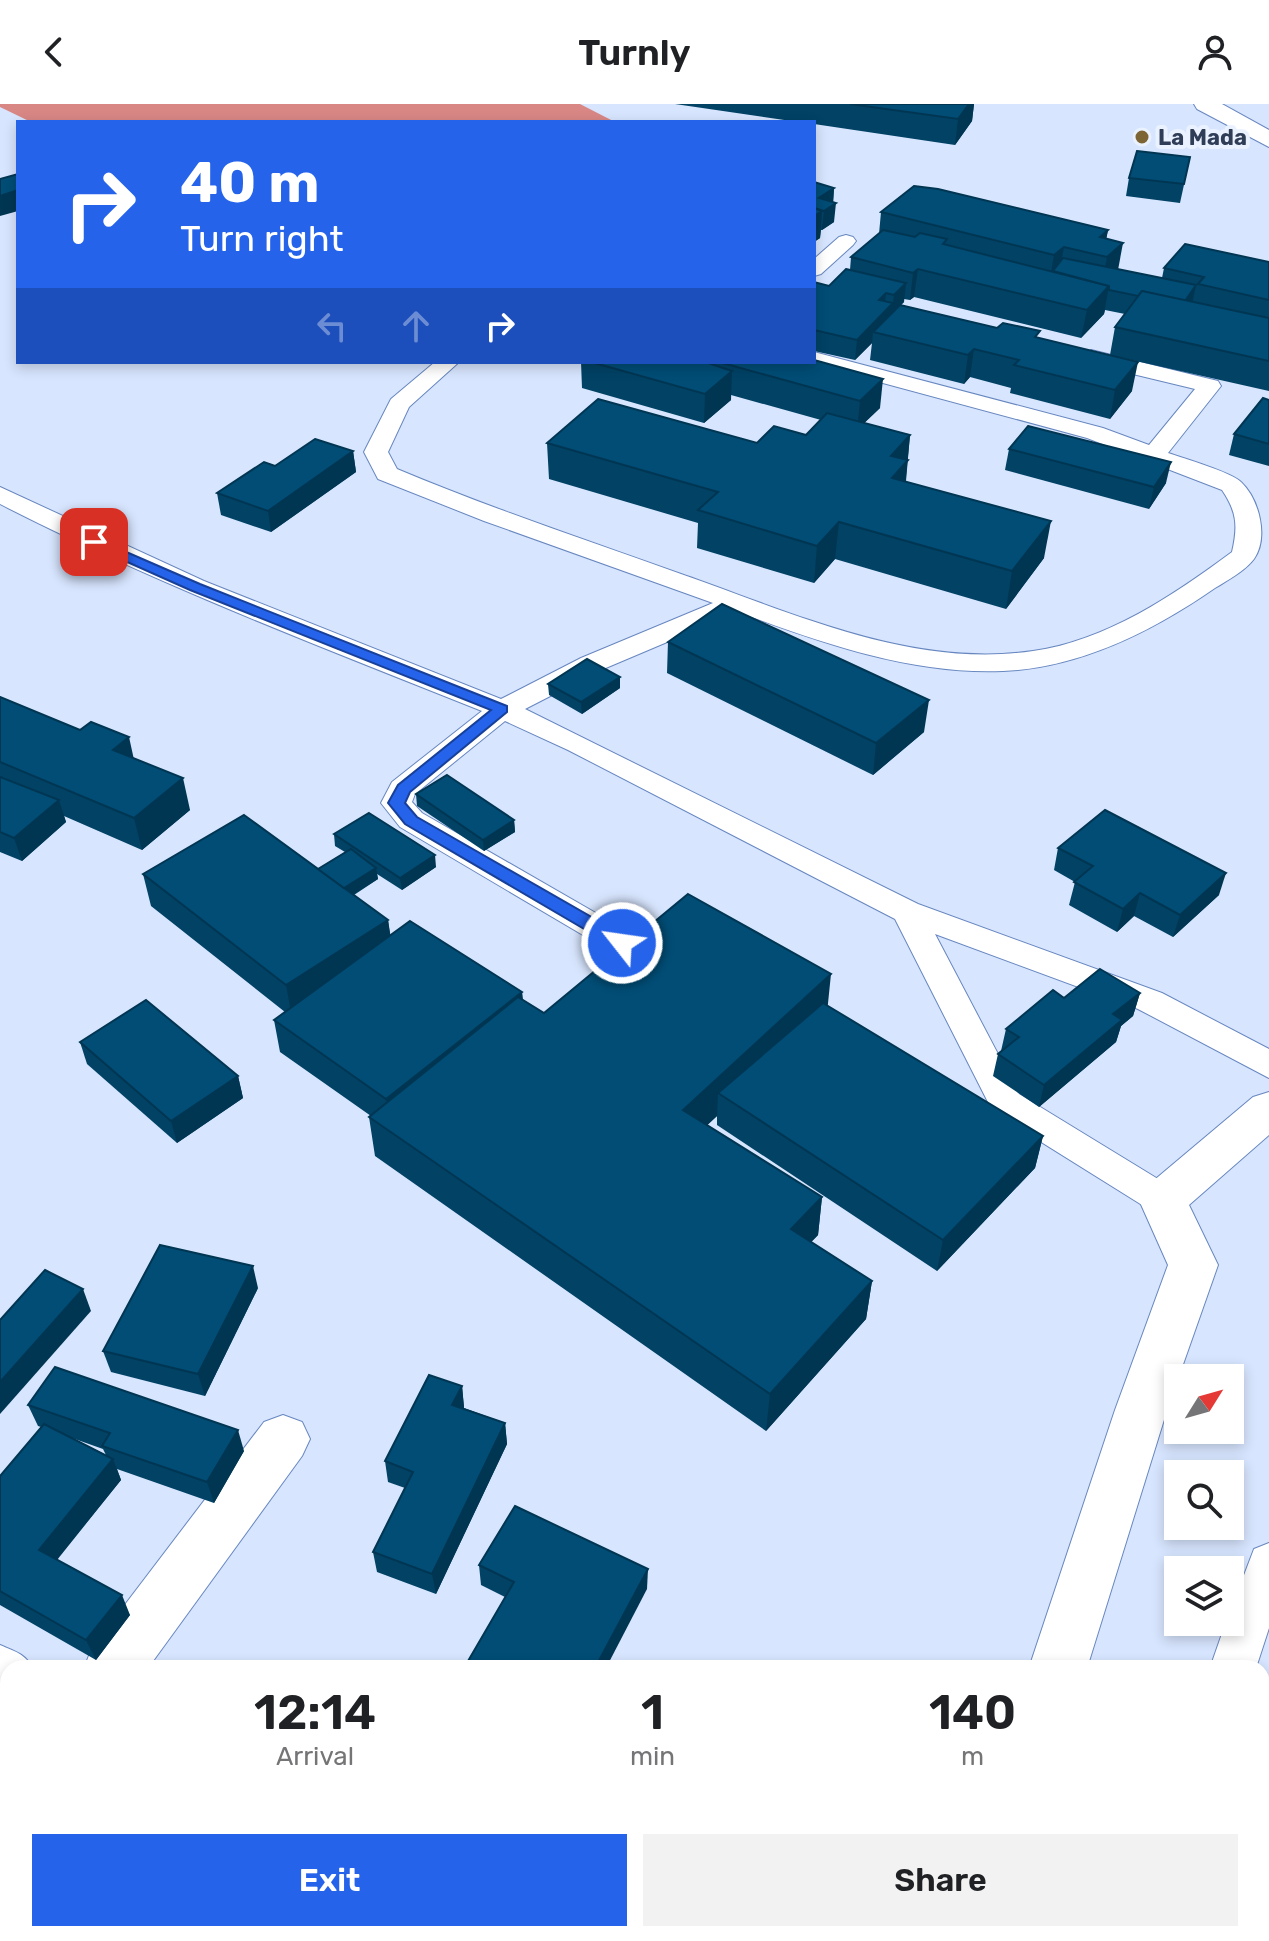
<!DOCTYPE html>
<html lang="en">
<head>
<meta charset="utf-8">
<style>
  :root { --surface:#fff; --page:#f2f2f2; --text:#202124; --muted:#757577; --accent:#2563eb }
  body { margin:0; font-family:Rubik,sans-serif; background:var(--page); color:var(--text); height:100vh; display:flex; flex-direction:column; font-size:30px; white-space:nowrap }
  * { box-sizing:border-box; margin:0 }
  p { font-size:26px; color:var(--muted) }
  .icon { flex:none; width:44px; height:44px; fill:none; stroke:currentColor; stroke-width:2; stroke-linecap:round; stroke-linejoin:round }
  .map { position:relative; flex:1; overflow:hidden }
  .details { position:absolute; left:0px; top:1556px; width:1270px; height:282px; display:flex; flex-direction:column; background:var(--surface); border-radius:24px 24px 0 0; box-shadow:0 4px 12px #0003 }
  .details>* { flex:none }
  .top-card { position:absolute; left:16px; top:16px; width:800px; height:244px; border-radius:0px; box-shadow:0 4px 12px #0003; background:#2563eb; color:#fff; overflow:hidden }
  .needle { width:52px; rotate:53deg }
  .controls { position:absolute; left:1164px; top:1260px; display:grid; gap:16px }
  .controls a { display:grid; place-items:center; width:80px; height:80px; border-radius:0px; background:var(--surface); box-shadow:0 4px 12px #0003; font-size:40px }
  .pin { position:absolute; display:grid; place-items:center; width:68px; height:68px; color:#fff; margin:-34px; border-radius:16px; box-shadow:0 4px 12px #0006 }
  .me { position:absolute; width:88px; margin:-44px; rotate:300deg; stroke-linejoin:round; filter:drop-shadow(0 0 6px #0008) }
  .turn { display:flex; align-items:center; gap:28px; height:168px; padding:0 32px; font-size:36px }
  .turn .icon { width:104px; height:104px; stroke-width:2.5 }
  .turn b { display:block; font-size:56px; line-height:68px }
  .lanes { display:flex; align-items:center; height:76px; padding:0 32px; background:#0003; justify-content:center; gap:40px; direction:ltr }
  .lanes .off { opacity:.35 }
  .eta { display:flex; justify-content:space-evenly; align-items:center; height:136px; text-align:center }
  .eta b { font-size:48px; font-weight:600; line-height:56px }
  .action { display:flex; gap:16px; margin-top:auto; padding:16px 32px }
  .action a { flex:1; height:92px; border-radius:0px; background:var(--accent); color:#fff; font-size:32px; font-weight:600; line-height:92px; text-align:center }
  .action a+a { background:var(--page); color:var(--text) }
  header { display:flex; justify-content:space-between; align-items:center; height:104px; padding:0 32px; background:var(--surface); font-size:36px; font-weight:600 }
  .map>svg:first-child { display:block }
</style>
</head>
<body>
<header><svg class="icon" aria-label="back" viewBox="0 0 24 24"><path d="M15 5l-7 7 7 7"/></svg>Turnly<svg class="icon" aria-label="person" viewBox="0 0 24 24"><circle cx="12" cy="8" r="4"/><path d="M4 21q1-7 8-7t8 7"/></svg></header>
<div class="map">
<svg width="1269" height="1837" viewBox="0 0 1269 1837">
  <rect width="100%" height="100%" fill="#d7e5fe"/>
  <polygon fill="#d88785" points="0,0 580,0 615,18 31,18 0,3"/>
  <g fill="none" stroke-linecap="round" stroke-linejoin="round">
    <defs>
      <g id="lane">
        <polygon points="846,131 853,133 856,137 853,141 821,170 814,172 814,155 839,133"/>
        <path d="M1091,246L1218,277L1221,282L1168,349C1183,354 1231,368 1241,378C1259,395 1269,433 1254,455C1245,467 1228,476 1215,484C1153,527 1080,564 1003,567C912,571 822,539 738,508L601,566L525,605L918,800L1162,889L1269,945V974L1138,905L935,830L1019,990L1176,1086L1182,1096L1176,1106L1163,1111L1150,1106L993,1008L895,815L568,646L505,617L415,690L412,698L422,709L634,831L638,839L634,847L622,850L610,847L400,723L381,699L392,678L482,607C319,542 156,480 0,400V383L204,477L501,595L581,554L713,499L484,417L378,375L364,348L391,295L435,258H459L409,303L388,348L397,365C490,404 586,436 681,470C793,509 912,565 1033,547C1106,537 1174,491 1232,448C1238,422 1237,408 1222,386L1087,334L805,258H814V248L1103,324L1149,341L1195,285L1083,258L1080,253Z"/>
        <polygon points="1269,1439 1269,1524 1256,1564 1210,1564 1226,1518 1230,1518 1230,1508 1254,1445"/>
      </g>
      <g id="street">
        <polygon points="1194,0 1222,0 1269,26 1269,43 1197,5"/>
        <polygon points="1269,988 1269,1031 1189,1101 1218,1161 1167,1306 1087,1564 1029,1564 1115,1306 1168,1161 1139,1096 1146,1083 1253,993"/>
        <polygon points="283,1311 302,1318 310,1335 302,1352 148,1564 84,1564 92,1544 264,1318"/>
        <path d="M0,1541C14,1547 26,1550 32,1564H8V1605L0,1601Z"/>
        <polygon points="8,1693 8,1765 0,1768 0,1696"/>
        <polygon points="940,1830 1006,1830 1004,1837 938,1837"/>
      </g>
    </defs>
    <use href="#lane" stroke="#6787c0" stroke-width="2"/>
    <use href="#street" stroke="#6787c0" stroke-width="2"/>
    <use href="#lane" fill="#fff" fill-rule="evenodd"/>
    <use href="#street" fill="#fff" fill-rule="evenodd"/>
  </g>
  <g fill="#014265" fill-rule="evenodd">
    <polygon points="675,0 974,0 972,17 955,41 814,20 814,18 798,18"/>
    <polygon points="1190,53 1180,99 1126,92 1129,74"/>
    <polygon points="814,78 834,84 833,98 834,118 822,126 821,126 820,134 814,138"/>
    <path d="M881,108L1108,126L1106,135L1118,165L1162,174L1164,164L1269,158V287L1118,253L1132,287L1110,315L1010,289L1011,284L970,273L964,280L870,256L872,239L855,256L814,247V178L829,182L850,166L851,153L879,130ZM914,193L1081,234L1104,210L1105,206L1125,210L1115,223L1110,251L901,201L904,198V195L910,196Z"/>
    <polygon points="581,258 814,258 880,304 864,319 910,331 906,377 1044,454 1006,505 835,455 814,479 697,444 698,419 549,375 547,339 757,339 806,331 821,316 731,291 731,296 704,319 582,284"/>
    <polygon points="1269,296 1269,362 1229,351 1234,330"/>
    <polygon points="1009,345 1166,379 1149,405 1005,366"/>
    <polygon points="353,347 356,368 271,428 221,411 217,389 275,362"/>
    <polygon points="668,538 924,628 873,671 667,569"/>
    <polygon points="620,573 620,584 582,610 549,591 548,580"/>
    <polygon points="0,593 134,654 190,706 142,746 64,712 66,718 22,757 0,748"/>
    <polygon points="416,690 514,716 515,728 484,747 417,702"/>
    <polygon points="334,730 436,763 402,786 377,770 378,775 354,791 388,816 390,831 522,888 523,896 544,909 827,902 1043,1032 1035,1064 937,1167 717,1021 717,1012 707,1021 822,1093 818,1131 811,1138 872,1177 866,1215 766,1327 375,1052 369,1013 371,1012 280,948 274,916 285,908 151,802 143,770 318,765 345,748 335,742"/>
    <polygon points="1058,744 1219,791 1173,833 1134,812 1117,828 1069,801 1075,778 1054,766"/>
    <polygon points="1140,889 1133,912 1121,922 1116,938 1039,1003 993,972 998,950 1001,947 1006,925 1064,894"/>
    <polygon points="80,938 238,972 243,994 177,1039 87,960"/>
    <polygon points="258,1184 205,1292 111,1268 103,1247"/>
    <polygon points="462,1282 464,1304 505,1319 507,1340 436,1490 377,1468 373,1448 405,1384 388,1378 385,1357"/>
    <path d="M28,1301L244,1347L214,1399L117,1365L121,1376L57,1455L130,1511L96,1556L0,1501V1372L41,1323L38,1322ZM72,1334L103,1345L106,1351Z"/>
    <polygon points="479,1461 647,1485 505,1493 481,1481"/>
  </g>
  <g fill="#013653">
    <polygon points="969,0 974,0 972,17 955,41 958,15"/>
    <polygon points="834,84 833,101 836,99 834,118 822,126 824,107 822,107 820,134 814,138 814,112 819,94"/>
    <polygon points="18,86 18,107 0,112 0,92"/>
    <polygon points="1108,126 1103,152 1100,133"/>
    <polygon points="1123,139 1118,166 1102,181 1107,153"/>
    <polygon points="1064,143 1059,170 1050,174 1054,151"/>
    <polygon points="918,165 914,193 910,196 913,169"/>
    <polygon points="906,179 904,198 873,228 872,239 855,256 857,236 879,196 886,189 884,208 893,199 894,191"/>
    <polygon points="1196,181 1192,201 1182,201"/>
    <polygon points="1109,182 1104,210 1081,234 1087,206"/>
    <polygon points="974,245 970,273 964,280 968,251"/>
    <polygon points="714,258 715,258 714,282 732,267 731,296 704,319 705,290 711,260"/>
    <polygon points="1138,258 1132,287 1110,315 1115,286"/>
    <polygon points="883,275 880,304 857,326 860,297"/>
    <polygon points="910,331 904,393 888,411 891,352"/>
    <polygon points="353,347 356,368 271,428 268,407"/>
    <polygon points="1171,358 1166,379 1149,405 1154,383"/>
    <polygon points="1051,417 1044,454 1006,505 1012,467"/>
    <polygon points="839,418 835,455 814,479 817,442"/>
    <polygon points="620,573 620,584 582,610 581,598"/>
    <polygon points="929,596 924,628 873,671 876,639"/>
    <polygon points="129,633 136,665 113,646"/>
    <polygon points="183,674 190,706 142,746 134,714"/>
    <polygon points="59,696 66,718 22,757 14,734"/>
    <polygon points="514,716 515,728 484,747 483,736"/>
    <polygon points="435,751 436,763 402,786 400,774"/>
    <polygon points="376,764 378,775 338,800 336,789"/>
    <polygon points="1226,769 1219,791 1173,833 1180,811"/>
    <polygon points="1140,789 1134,812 1117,828 1123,805"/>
    <polygon points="388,816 393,848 292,913 286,881"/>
    <polygon points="831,870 827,909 718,989 717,1012 682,1045 683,1006"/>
    <polygon points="522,888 524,920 391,1027 386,995"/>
    <polygon points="1140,889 1133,912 1121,922 1116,938 1039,1003 1044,981 1113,910"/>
    <polygon points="238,972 243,994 177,1039 171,1017"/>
    <polygon points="1043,1032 1035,1064 937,1167 943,1136"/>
    <polygon points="822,1093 818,1131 787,1163 791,1125"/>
    <polygon points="253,1162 258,1184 205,1292 198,1270"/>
    <polygon points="872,1177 866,1215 766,1327 770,1290"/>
    <polygon points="83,1185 91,1207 0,1310 0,1278"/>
    <polygon points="462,1282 464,1303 455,1322 452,1301"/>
    <polygon points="505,1319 507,1340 436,1490 432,1470"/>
    <polygon points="238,1326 244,1347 214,1399 207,1378"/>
    <polygon points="113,1355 121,1376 49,1466 39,1446"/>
    <polygon points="648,1465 647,1485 606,1564 595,1564"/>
    <polygon points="122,1491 130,1511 96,1556 86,1536"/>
  </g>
  <g fill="#014d76" stroke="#013653" stroke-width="2">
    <polygon points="850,0 969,0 958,15"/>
    <polygon points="1137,47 1190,53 1184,80 1129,74"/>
    <polygon points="18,70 18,86 0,92 0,75"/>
    <polygon points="814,78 834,84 819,94 836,99 824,107 814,104"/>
    <polygon points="914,82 938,85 1108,126 1100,133 1123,139 1107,153 1064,143 1054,151 881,108"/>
    <polygon points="814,104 822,107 814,112"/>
    <polygon points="883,126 915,133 920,129 947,135 943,140 1109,182 1087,206 918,165 913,169 851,153"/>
    <polygon points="1185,140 1269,158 1269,196 1198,180 1204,173 1164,164"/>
    <polygon points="1063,154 1196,181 1185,197 1142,187 1138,192 1109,186 1109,182 1053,167"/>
    <polygon points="846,165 906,179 894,191 886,189 879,196 893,199 857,236 814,226 814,178 829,182"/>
    <polygon points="1142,187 1269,214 1269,257 1115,223"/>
    <polygon points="900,201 997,224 1003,219 1040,227 1035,233 1138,258 1115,286 1014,261 1019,256 974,245 968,251 873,228"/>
    <polygon points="814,256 883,275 860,297 719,258 814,258"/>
    <polygon points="591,258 714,258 711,260 732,267 705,290"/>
    <polygon points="1263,294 1269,296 1269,340 1234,330"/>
    <polygon points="598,295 757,339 774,322 806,331 827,309 910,331 891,352 908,356 892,374 1051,417 1012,467 839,418 817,442 698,406 718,388 547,339"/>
    <polygon points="1028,322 1171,358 1154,383 1009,345"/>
    <polygon points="315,335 353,347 268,407 217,389 264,358 275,362"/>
    <polygon points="722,500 929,596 876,639 668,538"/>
    <polygon points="587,555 620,573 581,598 548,580"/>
    <polygon points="0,593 80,626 91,618 129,633 113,646 183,674 134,714 0,658"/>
    <polygon points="447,671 514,716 483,736 416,690"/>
    <polygon points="0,673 59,696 14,734 0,728"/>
    <polygon points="1105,706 1226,769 1180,811 1140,789 1123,805 1074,778 1093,762 1058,744"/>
    <polygon points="369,709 435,751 400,774 334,730"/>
    <polygon points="244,711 388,816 286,881 143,770"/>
    <polygon points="351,745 376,764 344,784 318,765"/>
    <polygon points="688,790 831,870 683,1006 822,1093 791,1125 872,1177 770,1290 369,1013 518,893 544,909"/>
    <polygon points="410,817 522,888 386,995 274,916"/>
    <polygon points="1100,865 1140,889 1113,910 1122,916 1044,981 998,950 1019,933 1006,925 1053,886 1064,894"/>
    <polygon points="146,896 238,972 171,1017 80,938"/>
    <polygon points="823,899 1043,1032 943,1136 718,989"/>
    <polygon points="160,1141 253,1162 198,1270 103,1247"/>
    <polygon points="45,1166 83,1185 0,1278 0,1216"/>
    <polygon points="55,1263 238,1326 207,1378 102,1342 110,1329 28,1301"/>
    <polygon points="429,1271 462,1282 452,1301 505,1319 432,1470 373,1448 413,1368 385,1357"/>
    <polygon points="44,1320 113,1355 39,1446 122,1491 86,1536 0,1487 0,1372"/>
    <polygon points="515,1402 648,1465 595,1564 464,1564 514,1478 479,1461"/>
    <polygon points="116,1830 213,1830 225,1837 111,1837"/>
  </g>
  <polygon fill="#2563eb" stroke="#184099" stroke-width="2" points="94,434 200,480 507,602 507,608 410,688 405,699 417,713 628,834 630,839 628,843 615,843 405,720 388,699 398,681 491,606 190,486 89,441 87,438"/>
  <circle fill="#7d6435" stroke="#ebf2ff" stroke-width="3" cx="1142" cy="33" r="8"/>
  <g text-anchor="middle" stroke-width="8" stroke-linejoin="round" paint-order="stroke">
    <g font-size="22" font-weight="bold" fill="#2f3d56" stroke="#ebf2ff" text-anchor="start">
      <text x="1158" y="41">La Mada</text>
    </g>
  </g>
</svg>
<div class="controls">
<a><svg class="needle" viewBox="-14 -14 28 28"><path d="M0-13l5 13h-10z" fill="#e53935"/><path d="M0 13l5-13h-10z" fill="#757577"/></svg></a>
<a><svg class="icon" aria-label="search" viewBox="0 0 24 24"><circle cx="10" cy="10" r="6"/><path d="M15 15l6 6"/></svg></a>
<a><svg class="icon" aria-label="layers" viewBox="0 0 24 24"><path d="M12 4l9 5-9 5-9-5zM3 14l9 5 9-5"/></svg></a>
</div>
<div class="pin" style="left:94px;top:438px;background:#d93025"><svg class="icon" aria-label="arrive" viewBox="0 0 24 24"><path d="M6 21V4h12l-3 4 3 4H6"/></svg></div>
<svg class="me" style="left:622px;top:839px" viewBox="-20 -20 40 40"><circle r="17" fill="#2563eb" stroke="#fff" stroke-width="3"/><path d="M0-11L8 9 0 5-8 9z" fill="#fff"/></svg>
<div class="top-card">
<div class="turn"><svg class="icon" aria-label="right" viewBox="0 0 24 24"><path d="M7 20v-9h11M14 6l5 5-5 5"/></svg><div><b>40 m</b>Turn right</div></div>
<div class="lanes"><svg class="icon off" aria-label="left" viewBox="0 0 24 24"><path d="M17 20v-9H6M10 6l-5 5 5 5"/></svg><svg class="icon off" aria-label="ahead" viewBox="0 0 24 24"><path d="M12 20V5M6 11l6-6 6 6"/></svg><svg class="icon" aria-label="right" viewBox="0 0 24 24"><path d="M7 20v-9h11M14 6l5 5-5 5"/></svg></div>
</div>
<section class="details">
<div class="eta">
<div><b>12:14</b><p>Arrival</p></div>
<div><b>1</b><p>min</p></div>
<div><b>140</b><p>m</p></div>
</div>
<div class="action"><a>Exit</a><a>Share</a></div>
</section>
</div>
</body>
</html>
